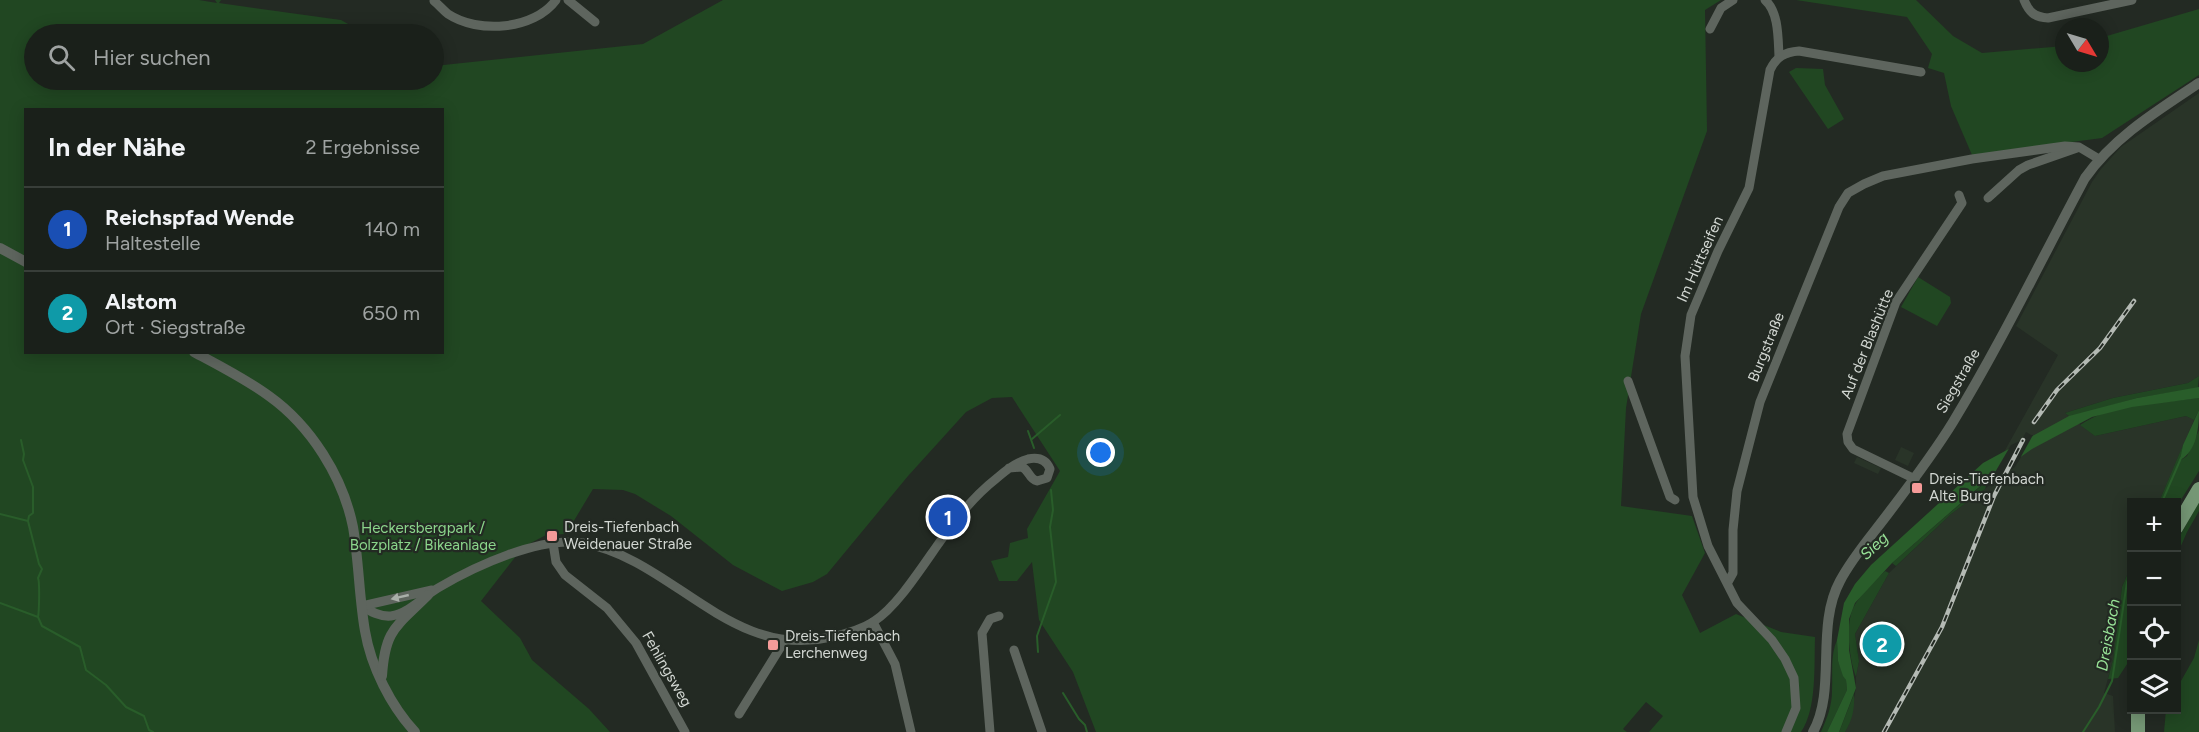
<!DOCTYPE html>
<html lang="de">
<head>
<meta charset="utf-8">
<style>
	body { margin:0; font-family:Figtree,sans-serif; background:#272d27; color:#f1f3f6 }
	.controls { position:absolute; right:18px; bottom:18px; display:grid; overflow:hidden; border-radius:0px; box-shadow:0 3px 15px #0003 }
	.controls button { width:54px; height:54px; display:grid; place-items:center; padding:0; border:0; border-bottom:2px solid #383e39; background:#1a201a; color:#f1f3f6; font:30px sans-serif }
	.compass { position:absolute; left:2055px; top:18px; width:54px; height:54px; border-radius:50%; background:#1a201a; box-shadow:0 3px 15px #0003; rotate:128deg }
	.you { position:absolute; left:1101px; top:453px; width:21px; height:21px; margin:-15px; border:4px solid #fff; border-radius:50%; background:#1a73e8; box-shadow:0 0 0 9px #1a73e833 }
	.badge { display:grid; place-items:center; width:39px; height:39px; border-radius:50%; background:#f59b99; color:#fff; font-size:20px; font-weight:700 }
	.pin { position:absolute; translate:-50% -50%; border:3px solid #fff; box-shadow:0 2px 6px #0006 }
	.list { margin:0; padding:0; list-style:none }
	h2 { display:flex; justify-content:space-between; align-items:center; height:78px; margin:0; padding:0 24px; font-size:26px }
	h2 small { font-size:20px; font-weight:400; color:#9fa3a2 }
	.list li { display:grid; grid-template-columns:39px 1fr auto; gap:18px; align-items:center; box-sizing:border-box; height:84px; padding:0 24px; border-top:2px solid #383e39 }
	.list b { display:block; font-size:22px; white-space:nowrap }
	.list p { margin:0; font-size:20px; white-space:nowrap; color:#9fa3a2 }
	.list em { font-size:20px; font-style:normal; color:#9fa3a2 }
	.icon { flex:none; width:33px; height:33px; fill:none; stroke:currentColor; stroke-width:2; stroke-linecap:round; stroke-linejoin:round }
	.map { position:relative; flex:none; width:2199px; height:732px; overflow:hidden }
	.search { position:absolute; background:#1a201a; box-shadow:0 3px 15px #0003; left:24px; top:24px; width:420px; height:66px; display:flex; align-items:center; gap:15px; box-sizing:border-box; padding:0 21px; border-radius:33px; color:#9fa3a2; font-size:22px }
	.panel { position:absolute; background:#1a201a; box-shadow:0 3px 15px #0003; left:24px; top:108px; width:420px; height:246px; border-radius:0px }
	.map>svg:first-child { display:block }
</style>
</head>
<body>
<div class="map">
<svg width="2199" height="732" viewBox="0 0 2199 732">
	<rect width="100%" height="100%" fill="#232a23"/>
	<g fill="#293428" fill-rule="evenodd">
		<path d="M2199,93V376L2188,383L2113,398L2065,413L2095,436L2186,416L2194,420L2159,502H2132L2131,566L2122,587L2113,660L2104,693L2113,696L2115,732H1845L1849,724L1856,688V677L1859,661L1855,634L1889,573L1951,514L1994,482L1989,479L2058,355L2016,326L2092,182L2101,169L2121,147ZM2026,432L2033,436L2015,467L2002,476Z"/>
		<path d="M1901,447L1914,453L1908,466L1895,460Z"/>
		<path d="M1857,457L1881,468L1878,474L1854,463Z"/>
	</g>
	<g fill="#214722" fill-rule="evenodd">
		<path d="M0,0H199L217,3L215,0H221L219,3L341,20L366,34H34V80H434V66L643,44L723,0H1721L1705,10L1707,131L1641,314L1626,408L1621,506L1692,516L1705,553L1682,595L1700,633L1736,614L1781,632L1815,637C1814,665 1817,709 1801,732H1649L1663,716L1646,702L1623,729L1627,732H1096L1073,672L1039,620L1032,562L1017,581H999L991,561L1008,557L1010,543L1028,538L1027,529L1060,471L1012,397L992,398L966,412L908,476L827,574L813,582L782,591L733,565L671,516L635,494L623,490L593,489L566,534L546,535L523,547L481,601L520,638L532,660L589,709L610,732H0ZM26,110H442V352H26Z"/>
		<path d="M1796,0H1916L1953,36L1982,53L2064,46V63H2100V38L2199,9V75L2102,138L1972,155L1951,106L1944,73L1928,68L1932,54L1907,17Z"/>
		<path d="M1796,68L1823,69L1825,85L1844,119L1828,129L1789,72Z"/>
		<path d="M1918,277L1950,297L1951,303L1937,326L1901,307Z"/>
		<path d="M2199,376L2198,388L2137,398L2074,416H2069L2065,413L2113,398L2188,383Z"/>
		<path d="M2197,398H2199V410L2194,420L2186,416L2095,436L2080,425C2112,403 2160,404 2197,398Z"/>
		<path d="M2199,430V471L2177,506L2176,502H2159L2183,445L2181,460L2187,456Z"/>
		<path d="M1989,479L1985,489L1951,514L1896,566L1892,563Z"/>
		<path d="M2199,502V511L2187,532L2177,555V541Z"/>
		<path d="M2131,566L2132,638L2129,661L2118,678L2108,679L2113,660L2122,587Z"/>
		<path d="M1885,571L1889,573L1855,634L1859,661L1856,677C1849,657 1844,620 1856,603C1864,591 1875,581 1885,571Z"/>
		<path d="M1837,640L1838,661L1846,680L1847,690L1827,732H1821C1827,718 1832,706 1832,691C1833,673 1830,656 1837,640Z"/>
		<path d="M2199,640V732H2164L2166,710H2176L2177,688L2194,658Z"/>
		<path d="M1854,694C1855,708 1852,721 1845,732H1839Z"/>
	</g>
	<g fill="#295d2a">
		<path d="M2199,387V398L2132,407L2092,417L2032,449L1985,482L1892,563L1855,603L1849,619V650L1856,688L1839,732H1827L1847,690L1846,680L1843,676L1838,661L1837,640L1844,603L1855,584L1871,565L1983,463L2069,416L2137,398Z"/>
		<path d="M2199,410C2199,427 2197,451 2180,460L2183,445Z"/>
	</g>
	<path fill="#232a23" d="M2033,435L2018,462L1998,476L1994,474L2011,445Z"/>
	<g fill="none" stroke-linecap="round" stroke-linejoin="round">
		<g stroke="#295d2a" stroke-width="2">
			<path d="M1028,431L1034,448"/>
			<path d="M1032,439L1060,415"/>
			<path d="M21,440L24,454L23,460L33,487V513L29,516L28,521L39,564L42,569L38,578C40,582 39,613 38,617"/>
			<path d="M2162,502L2181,458"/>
			<path d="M0,514L28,521"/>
			<path d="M0,603L38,617L42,626L80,647L86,670L106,685L126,707L144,716L149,730L153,732"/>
			<path d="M1038,652L1037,636L1056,582L1050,527L1053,510L1051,490"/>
			<path d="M1063,693L1079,719L1085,725L1087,732"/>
			<path d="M2083,732L2099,707L2112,681L2127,582L2132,572"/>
		</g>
		<g stroke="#5e655e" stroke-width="9">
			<path d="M568,0L595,22"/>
			<path d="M1765,0C1779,12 1778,39 1779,56"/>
			<path d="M2024,0C2029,12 2034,17 2048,18L2132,0"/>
			<path d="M434,1C439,5 443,10 448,14C478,34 534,30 556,0"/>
			<path d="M1710,29L1721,8L1733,0"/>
			<path d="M1988,198L2019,170L2028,165L2077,148"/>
			<path d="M1628,381L1670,497L1675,500"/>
			<path d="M1915,479L1853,449L1848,442L1847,434L1896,302L1962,203L1959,195"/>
			<path d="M553,543L556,562L565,575L607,608L636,643L685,732"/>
			<path d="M1728,582L1733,573V530L1737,491L1760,402L1839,207L1848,193L1864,184L1883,176L1972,159L2065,146L2079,147L2099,159"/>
			<path d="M362,606C371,612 380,617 391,616C409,613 423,597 438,588C475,566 540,536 583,543C673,559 731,661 831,637C845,634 862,629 873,622C884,615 895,603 903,593C934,554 956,510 997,478C1006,470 1016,462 1028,459C1038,457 1046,459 1050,469L1047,478L1037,481C1029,479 1029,470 1022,467L1009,468"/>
			<path d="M362,606L432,590"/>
			<path d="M873,622L895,664L911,732"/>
			<path d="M1014,650L1042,732"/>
			<path d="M739,714L785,640"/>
			<path d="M990,732L982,633L990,619L999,616"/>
			<path d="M1786,732L1796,708L1794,678L1785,659L1772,640L1737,603L1708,546L1693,497L1685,356L1691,315L1718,251L1749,188L1770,70C1776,57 1785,52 1799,51L1921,72"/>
		</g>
		<g stroke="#5e655e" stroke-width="10">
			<path d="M0,248L26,262"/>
			<path d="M194,352C220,366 246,379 269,396C311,426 343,477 353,527C359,562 359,597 365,631C371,667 391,706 415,732"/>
			<path d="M382,676C385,629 396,627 428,595"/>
			<path d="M1813,732C1837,689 1815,627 1840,581C1853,556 1873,534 1890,511C1912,482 1934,453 1953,422C2001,343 2041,260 2085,178C2114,137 2157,111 2199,83"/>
		</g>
		<g stroke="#759775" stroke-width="14">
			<path d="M2176,528L2199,489"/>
			<path d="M2138,710V732"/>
		</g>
		<defs>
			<g id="rail">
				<path d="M2034,422L2057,390L2100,348L2134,301"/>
				<path d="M1884,732L1942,627L1994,496L2023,440"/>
			</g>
		</defs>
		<use href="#rail" stroke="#b4bab4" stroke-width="4.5"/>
		<use href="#rail" stroke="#232a23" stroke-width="2" stroke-dasharray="7" stroke-linecap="butt"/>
	</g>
	<defs><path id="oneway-solid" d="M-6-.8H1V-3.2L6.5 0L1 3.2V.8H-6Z" transform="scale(1.5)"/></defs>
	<use fill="#a9afa9" href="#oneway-solid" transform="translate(400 597) rotate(167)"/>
	<g fill="#f59b99" stroke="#232a23" stroke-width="2">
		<rect x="1911" y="482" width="12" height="12" rx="3"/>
		<rect x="546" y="530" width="12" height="12" rx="3"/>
		<rect x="767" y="639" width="12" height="12" rx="3"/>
	</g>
	<g text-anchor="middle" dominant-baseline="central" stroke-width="4.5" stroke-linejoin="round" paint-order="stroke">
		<g font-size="15" fill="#d2d7d2" stroke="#232a23">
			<text transform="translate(1700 259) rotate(-66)">Im Hüttseifen</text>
			<text transform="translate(1867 344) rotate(-68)">Auf der Blashütte</text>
			<text transform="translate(1766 347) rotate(-68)">Burgstraße</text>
			<text transform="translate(1958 381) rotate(-60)">Siegstraße</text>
			<text transform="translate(667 669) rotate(60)">Fehlingsweg</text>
		</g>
		<g font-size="15" fill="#d2d7d2" stroke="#232a23" text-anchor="start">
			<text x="1929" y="479">Dreis-Tiefenbach<tspan x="1929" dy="17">Alte Burg</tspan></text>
			<text x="564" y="527">Dreis-Tiefenbach<tspan x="564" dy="17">Weidenauer Straße</tspan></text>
			<text x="785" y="636">Dreis-Tiefenbach<tspan x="785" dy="17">Lerchenweg</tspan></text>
		</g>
		<g font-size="15" fill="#8bd58b" stroke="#232a23">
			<text x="423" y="528">Heckersbergpark /<tspan x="423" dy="17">Bolzplatz / Bikeanlage</tspan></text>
		</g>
		<g font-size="16" font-style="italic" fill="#98e297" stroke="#232a23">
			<text transform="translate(1874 546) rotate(-43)">Sieg</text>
			<text transform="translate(2108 635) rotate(-80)">Dreisbach</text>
		</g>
	</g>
</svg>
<div class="controls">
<button>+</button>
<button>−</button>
<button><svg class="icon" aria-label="locate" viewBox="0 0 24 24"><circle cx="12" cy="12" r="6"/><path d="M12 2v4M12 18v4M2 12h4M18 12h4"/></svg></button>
<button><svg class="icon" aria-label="layers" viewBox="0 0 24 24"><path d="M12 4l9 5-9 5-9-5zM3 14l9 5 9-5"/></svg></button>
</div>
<svg class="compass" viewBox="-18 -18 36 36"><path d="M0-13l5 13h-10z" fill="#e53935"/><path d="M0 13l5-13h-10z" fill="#9fa3a2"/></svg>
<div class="you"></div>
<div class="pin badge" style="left:948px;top:517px;background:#1a4fb4">1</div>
<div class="pin badge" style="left:1882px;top:644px;background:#0f9aa8">2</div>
<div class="search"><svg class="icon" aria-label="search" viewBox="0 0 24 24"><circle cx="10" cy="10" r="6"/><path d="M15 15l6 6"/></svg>Hier suchen</div>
<section class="panel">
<h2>In der Nähe<small>2 Ergebnisse</small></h2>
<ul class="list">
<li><span class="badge" style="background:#1a4fb4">1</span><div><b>Reichspfad Wende</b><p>Haltestelle</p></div><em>140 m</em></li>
<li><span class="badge" style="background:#0f9aa8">2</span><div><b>Alstom</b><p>Ort · Siegstraße</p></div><em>650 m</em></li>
</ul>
</section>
</div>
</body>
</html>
